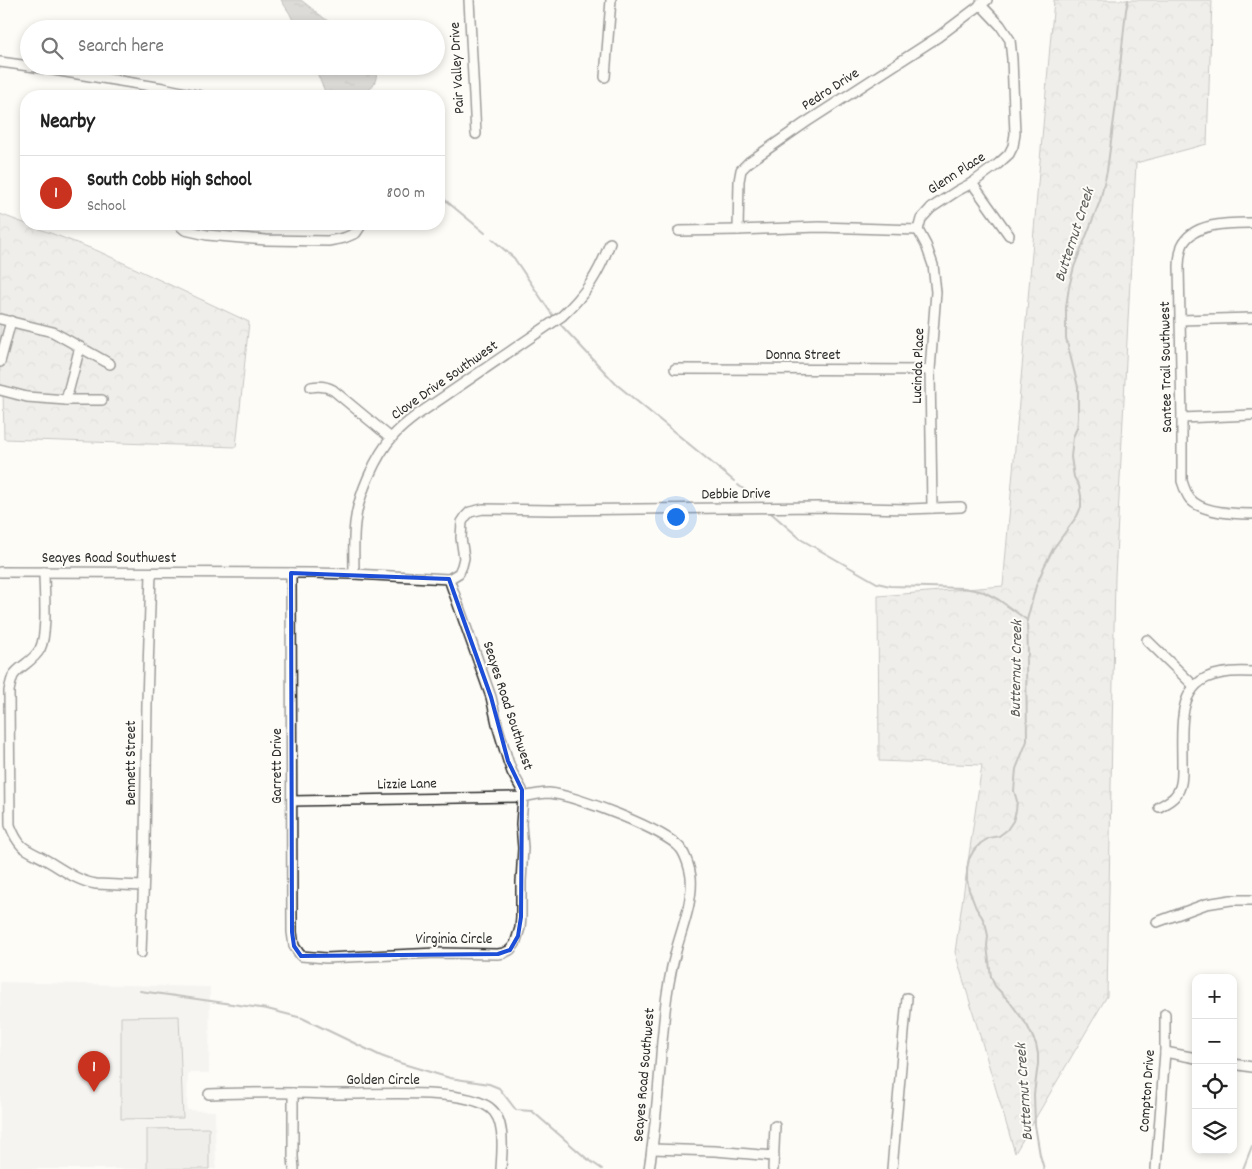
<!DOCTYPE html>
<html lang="en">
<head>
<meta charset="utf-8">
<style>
	body { margin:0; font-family:Dekko,sans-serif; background:#f6f6f6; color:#222 }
	.controls { position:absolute; right:15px; bottom:15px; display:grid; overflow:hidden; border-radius:10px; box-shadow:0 2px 8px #0003 }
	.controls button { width:45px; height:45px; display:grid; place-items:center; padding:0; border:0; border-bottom:1px solid #e0e0e0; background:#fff; color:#222; font:25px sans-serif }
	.you { position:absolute; left:675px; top:516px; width:18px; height:18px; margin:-12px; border:4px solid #fff; border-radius:50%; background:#1a73e8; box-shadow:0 0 0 8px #1a73e833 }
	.badge { display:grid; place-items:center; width:32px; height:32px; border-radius:50%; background:#c8321e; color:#fff; font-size:16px; font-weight:700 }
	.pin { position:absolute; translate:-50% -41px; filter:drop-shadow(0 1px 2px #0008) }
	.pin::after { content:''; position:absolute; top:26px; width:18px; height:15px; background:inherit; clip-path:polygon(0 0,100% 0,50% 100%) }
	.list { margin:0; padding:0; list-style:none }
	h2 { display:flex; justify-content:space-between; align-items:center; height:65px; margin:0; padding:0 20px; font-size:21px }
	h2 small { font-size:16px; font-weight:400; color:#767676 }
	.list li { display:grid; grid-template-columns:32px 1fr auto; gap:15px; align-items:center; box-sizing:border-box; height:75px; padding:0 20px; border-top:1px solid #e0e0e0 }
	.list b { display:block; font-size:19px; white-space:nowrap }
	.list p { margin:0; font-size:16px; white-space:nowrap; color:#767676 }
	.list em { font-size:16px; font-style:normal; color:#767676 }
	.icon { flex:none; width:28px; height:28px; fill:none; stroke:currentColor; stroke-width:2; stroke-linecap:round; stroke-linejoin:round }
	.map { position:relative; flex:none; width:1252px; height:1169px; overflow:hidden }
	.search { position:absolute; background:#fff; box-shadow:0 2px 8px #0003; left:20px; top:20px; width:425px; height:55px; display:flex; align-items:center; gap:12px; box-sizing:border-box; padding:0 18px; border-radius:28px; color:#767676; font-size:19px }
	.panel { position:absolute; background:#fff; box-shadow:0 2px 8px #0003; left:20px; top:90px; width:425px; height:140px; border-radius:20px }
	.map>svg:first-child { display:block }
</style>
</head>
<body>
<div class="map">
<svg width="1252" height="1169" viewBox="0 0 1252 1169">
	<defs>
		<pattern id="forest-crowns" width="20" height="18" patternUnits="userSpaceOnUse" patternTransform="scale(1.25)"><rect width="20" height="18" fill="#dfdeda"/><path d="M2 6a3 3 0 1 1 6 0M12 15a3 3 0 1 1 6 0" fill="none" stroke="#c0bfbb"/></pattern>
		<pattern id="water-ripples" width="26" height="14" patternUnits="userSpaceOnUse" patternTransform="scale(1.25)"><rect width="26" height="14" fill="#b5b4b1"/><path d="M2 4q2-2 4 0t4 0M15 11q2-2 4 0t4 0" fill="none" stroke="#939390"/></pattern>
	</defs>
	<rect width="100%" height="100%" fill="#fdfcf7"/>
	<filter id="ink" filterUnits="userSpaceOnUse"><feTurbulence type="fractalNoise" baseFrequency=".02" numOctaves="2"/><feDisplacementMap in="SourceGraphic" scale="10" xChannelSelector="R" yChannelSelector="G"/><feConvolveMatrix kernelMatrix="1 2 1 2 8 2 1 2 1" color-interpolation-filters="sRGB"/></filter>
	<g filter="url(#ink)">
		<path fill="#edece8" d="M0,982L210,987L209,1073H188L187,1110L215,1111L216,1169H0Z"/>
		<g fill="#dfdeda" stroke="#858482">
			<path d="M179,1016L183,1118L121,1119V1017Z"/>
			<path d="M209,1128V1169H147V1129Z"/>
		</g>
		<g fill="url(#forest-crowns)" stroke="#858482">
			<path d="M1054,0H1212L1207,144L1136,163L1115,577L1107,996L1015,1153L955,952L982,765L879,761L878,596L1003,586Z"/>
			<path d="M0,214L98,251L249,322L236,447L4,439L3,390L0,389Z"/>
		</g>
		<g fill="url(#water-ripples)" stroke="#7e7d7b">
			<path d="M281,0H301L338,29H297L290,14Z"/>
			<path d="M314,66H374C381,77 372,91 360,96C354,98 334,96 327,96Z"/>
		</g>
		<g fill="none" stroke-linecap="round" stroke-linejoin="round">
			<g stroke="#7e7d7b" stroke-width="2">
				<path d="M439,195L485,233"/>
				<path d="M492,239L514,258L553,316"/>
				<path d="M560,324L616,384L734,481"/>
				<path d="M738,485L756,499"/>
				<path d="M771,513L802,540L877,583L890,586L964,588L984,592L999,600L1027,620"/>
				<path d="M140,991L267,1009L302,1018L381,1056L400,1063L450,1078L489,1084L499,1088L516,1110L532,1111L586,1158L602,1169"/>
				<path d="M1044,1169L1040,1155L1035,1125L1034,1094L1038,1064V1054L1036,1044L1027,1025L1009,1001L995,986L991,977L987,946L988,936L986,926L982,917L976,908L969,890L967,880V869L969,859L974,850L981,843L989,838L999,836L1007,830L1013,821L1016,811L1017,801L1014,791L1016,769L1027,741L1026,659L1028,655L1027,620L1036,586L1044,567L1053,549L1077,516L1081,507V496L1079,486L1074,477L1071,457L1073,437L1077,428L1078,418V387L1066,338V307L1069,287L1074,267L1100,201L1107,171L1116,104L1126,10L1128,0"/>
				<path d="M1243,1169L1252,1146"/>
			</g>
			<defs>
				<g id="minor">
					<path d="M469,0L476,134"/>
					<path d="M0,62L29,66"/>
					<path d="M29,66L163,88L201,96"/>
					<path d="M605,77L611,0"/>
					<path d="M972,183L1009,235"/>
					<path d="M1252,223C1231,223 1192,222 1182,246C1180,253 1179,259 1179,266L1182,421V481C1184,487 1186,494 1190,499C1202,513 1235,514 1252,514"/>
					<path d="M178,224L185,230L207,235L266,240L328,241L344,238L356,233L362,224"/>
					<path d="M738,230L739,181L741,170L749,162L805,123L938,37L987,0"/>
					<path d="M918,230L921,219L931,208L957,191L972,183L998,164L1009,154L1013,146L1015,134L1012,59L1010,40L1000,25L980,4"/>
					<path d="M918,230L926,245L933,265L936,292L930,370L932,508"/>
					<path d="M679,231L738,230L819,227L918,230"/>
					<path d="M0,319L53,332L110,364"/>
					<path d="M1180,320L1252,318"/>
					<path d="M0,362L11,321"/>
					<path d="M675,369L930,370"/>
					<path d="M311,387C320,385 326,386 333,390L391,438"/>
					<path d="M0,390L27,397L66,400H102"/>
					<path d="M66,400L80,347"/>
					<path d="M1182,418L1252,415"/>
					<path d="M0,572L313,573L354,574L449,579"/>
					<path d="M44,572C44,591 48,633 40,649C33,662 19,666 13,676C11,681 10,686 9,691L10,825C13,833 16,840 22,846C29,852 38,855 46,860C62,869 77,881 96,884L143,886"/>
					<path d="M291,573L292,932L294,946L301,956L326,958L437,953L498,954L504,953L510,950L515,944L520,928L521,917V882L523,848L521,824L523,797L522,790L512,772L508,761L498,728L491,697L449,579"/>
					<path d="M354,574C354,557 353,540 355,523C358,496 375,456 394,435C400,428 409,421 417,415L562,316C586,294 599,273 610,243"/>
					<path d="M449,579L459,573L462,566L464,558L461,538L462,522L466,516L470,512L483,509L552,510L819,507L908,509L961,507"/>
					<path d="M1147,640L1194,686"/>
					<path d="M292,801L523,797C532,795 541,793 549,793C575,795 666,830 681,849C686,856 690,869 691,877C693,900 683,926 677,947C673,961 670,975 668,988C665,1005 664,1023 662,1041C659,1084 656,1127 649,1169"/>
					<path d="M1159,807C1164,804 1171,801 1175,796C1183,787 1182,774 1182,763C1182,747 1181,731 1183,716C1187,675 1218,670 1252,672"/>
					<path d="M1157,922L1206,904L1231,900H1252"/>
					<path d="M141,953L145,844L147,703L151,573"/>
					<path d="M1165,1052L1196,1058"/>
					<path d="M1233,1064L1252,1067"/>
					<path d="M293,1093V1157L294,1169"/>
					<path d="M209,1094C237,1093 265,1092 293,1093C307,1093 321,1094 335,1094C370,1095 464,1087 490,1108C506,1120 502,1151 501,1169"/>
					<path d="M652,1149L715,1151L774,1156"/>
					<path d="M773,1169L775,1126"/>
					<path d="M892,1169L907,998"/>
					<path d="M1156,1169L1165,1052V1014"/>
				</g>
			</defs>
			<use href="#minor" stroke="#2b2b2b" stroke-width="12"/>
			<use href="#minor" stroke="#fdfcf7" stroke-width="9"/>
		</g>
	</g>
	<path d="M0 0H1252V1169H0ZM291,573L449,579L491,697L508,761L522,790L521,917L518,936L510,950L498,954L301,956L294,946L292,932Z" fill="#fdfcf7" fill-opacity=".55" fill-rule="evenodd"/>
	<path fill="none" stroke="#1d4ed8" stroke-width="4" stroke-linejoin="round" d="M291,573L449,579L491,697L508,761L522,790L521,917L518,936L510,950L498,954L301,956L294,946L292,932Z"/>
	<g text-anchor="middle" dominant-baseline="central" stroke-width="4" stroke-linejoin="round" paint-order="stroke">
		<g font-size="15" fill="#2b2b2b" stroke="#fdfcf7">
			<text transform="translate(458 68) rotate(-93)">Pair Valley Drive</text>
			<text transform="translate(831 90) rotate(-33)">Pedro Drive</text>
			<text transform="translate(957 174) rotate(-33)">Glenn Place</text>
			<text x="803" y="356">Donna Street</text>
			<text transform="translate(919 366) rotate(-88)">Lucinda Place</text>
			<text transform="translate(1167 367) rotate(-91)">Santee Trail Southwest</text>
			<text transform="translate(445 381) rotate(-35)">Clove Drive Southwest</text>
			<text transform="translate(736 495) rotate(-1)">Debbie Drive</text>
			<text x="109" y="559">Seayes Road Southwest</text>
			<text transform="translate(507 706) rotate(72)">Seayes Road Southwest</text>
			<text transform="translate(132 763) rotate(-90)">Bennett Street</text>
			<text transform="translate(278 766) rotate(-90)">Garrett Drive</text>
			<text transform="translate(407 785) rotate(-1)">Lizzie Lane</text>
			<text x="454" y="940">Virginia Circle</text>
			<text transform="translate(645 1075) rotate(-85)">Seayes Road Southwest</text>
			<text x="383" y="1081">Golden Circle</text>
			<text transform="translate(1148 1091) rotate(-86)">Compton Drive</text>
		</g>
		<g font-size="16" font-style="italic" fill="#5b5b5a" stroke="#fdfcf7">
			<text transform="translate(1075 235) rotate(-72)">Butternut Creek</text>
			<text transform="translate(1017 669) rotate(-89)">Butternut Creek</text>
			<text transform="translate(1025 1092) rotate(-94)">Butternut Creek</text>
		</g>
	</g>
</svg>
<div class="controls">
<button>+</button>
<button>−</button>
<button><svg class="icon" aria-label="locate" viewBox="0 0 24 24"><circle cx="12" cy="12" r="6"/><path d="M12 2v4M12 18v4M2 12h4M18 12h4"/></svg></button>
<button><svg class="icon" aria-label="layers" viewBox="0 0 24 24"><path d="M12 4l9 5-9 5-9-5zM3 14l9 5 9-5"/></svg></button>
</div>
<div class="you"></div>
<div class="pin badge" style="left:94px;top:1092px">1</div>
<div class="search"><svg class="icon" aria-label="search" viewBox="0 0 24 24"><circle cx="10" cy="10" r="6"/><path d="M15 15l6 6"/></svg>Search here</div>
<section class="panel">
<h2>Nearby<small></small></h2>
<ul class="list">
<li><span class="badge">1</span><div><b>South Cobb High School</b><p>School</p></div><em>800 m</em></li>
</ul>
</section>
</div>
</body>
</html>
